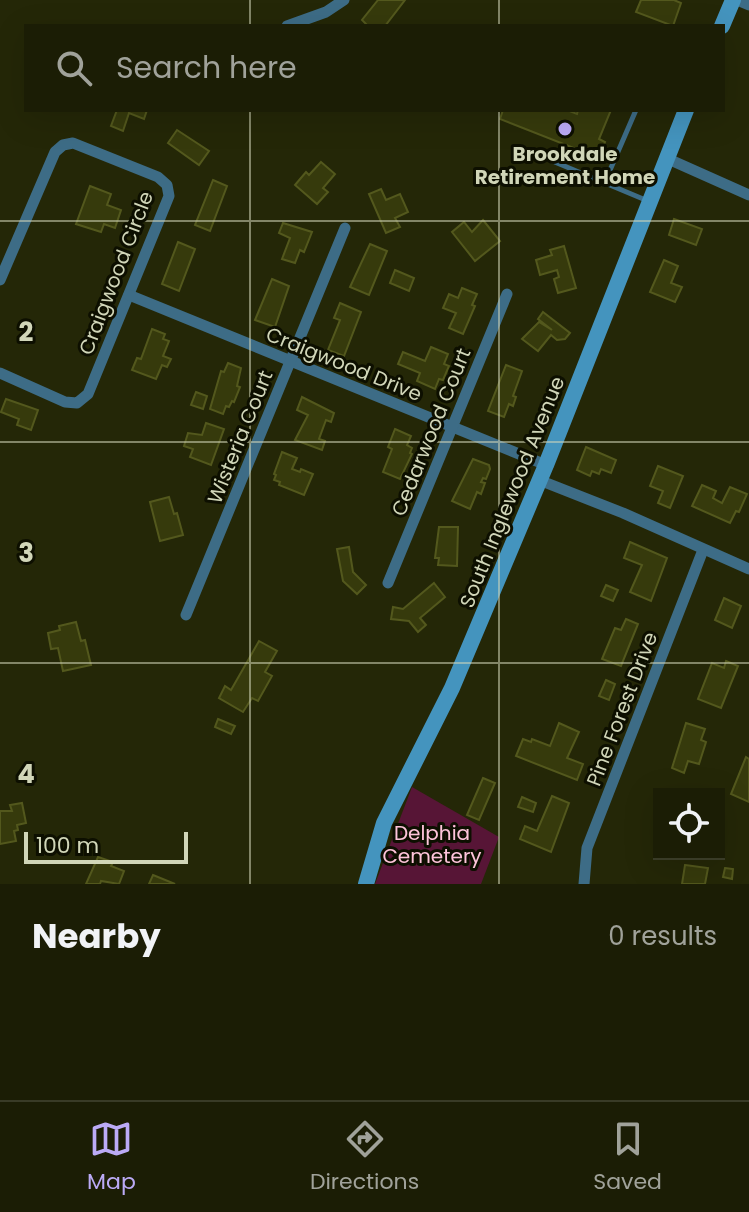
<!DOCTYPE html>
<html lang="en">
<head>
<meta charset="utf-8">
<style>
	body { margin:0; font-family:Poppins,sans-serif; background:#24260f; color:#f1f3f6 }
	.controls { position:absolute; right:24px; bottom:24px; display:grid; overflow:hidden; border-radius:0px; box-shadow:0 8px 32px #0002 }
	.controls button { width:72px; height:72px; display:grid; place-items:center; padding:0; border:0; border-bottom:2px solid #393b27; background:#1b1d05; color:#f1f3f6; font:40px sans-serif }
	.scale { position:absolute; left:24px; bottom:20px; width:164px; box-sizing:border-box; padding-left:8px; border:4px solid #d1d6b8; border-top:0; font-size:22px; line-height:28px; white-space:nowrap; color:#d1d6b8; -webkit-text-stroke:6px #0d0f00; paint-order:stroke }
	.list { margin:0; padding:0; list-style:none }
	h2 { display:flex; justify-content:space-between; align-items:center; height:104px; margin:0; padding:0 32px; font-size:34px }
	h2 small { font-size:26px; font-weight:400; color:#a0a29a }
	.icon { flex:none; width:44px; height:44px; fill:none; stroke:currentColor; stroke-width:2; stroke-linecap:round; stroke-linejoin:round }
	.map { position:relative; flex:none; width:749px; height:884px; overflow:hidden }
	.search { position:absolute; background:#1b1d05; box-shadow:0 8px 32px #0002; left:24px; right:24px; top:24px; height:88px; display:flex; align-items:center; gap:20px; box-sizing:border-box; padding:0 28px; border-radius:0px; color:#a0a29a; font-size:30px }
	.sheet { height:216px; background:#1b1d05 }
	nav { display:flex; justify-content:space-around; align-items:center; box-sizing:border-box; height:112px; border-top:2px solid #393b27; background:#1b1d05; font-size:22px; color:#a0a29a }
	nav a { display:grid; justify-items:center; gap:4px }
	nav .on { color:#bbaaf6 }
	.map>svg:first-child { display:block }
</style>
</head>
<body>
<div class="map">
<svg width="749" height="884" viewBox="0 0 749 884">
	<rect width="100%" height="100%" fill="#242707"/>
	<path fill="#571536" d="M412,787L499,837L481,884H375Z"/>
	<g fill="#363a0c" stroke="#53581d" stroke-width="2">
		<path d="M378,0H405L385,26H368L362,20Z"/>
		<path d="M641,0H674L681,3L673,26L636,12Z"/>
		<path d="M117,110H147L144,119L129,113L123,131L111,126Z"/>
		<path d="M503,110H567L577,114L578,110H611L599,139L605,142L599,158L500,119Z"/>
		<path d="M177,130L209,151L199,165L168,143Z"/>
		<path d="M321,162L335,174L323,188L328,192L317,204L295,185L306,172L309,175Z"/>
		<path d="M213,180L227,186L210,231L195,225Z"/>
		<path d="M90,186L111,194L107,205L121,210L115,228L104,224L101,232L76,224Z"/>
		<path d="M381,189L386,200L400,194L408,212L395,218L400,227L386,233L369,194Z"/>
		<path d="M674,219L702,229L696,245L669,235Z"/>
		<path d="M483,220L500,241L475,261L452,232L464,222L472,232Z"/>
		<path d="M283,223L312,232L304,252L300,250L295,263L282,259L290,238L279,233Z"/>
		<path d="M178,242L195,249L179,291L162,284Z"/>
		<path d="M370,244L387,251L369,295L350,287Z"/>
		<path d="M564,246L576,288L558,293L554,279L559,277L557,270L540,275L536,260L552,255L550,250Z"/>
		<path d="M664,260L678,266L671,283L682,287L675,302L650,292Z"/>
		<path d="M395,270L414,278L409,291L390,283Z"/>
		<path d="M272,279L289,286L275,327L255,320Z"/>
		<path d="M462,288L477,294L472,305L475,306L463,334L449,328L456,313L443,308L449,294L458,298Z"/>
		<path d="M340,303L361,312L344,356L328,350L340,320L334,318Z"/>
		<path d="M543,312L570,333L565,339L557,340L551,335L538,351L522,339L539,322L552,330L538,319Z"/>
		<path d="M152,329L165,334L163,339L169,341L163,356L171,359L167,367L162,365L156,379L132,370L137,358L141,359Z"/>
		<path d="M431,347L448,354L444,364L449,366L443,380L439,379L435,389L417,381L420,373L398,364L403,352L425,361Z"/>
		<path d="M228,363L241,368L237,386L240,387L234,402L232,401L229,407L226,406L223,414L210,409L221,371L224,372Z"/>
		<path d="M506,365L522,371L513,396L516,397L513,406L509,404L504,417L488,411Z"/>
		<path d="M196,392L207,396L203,409L191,405Z"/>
		<path d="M302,397L334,413L331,422L326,420L319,439L325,441L322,450L295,440L308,415L297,410Z"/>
		<path d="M6,399L38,410L31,430L17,425L19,419L1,412Z"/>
		<path d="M206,423L224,429L211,465L190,457L193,449L184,446L188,433L202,435Z"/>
		<path d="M395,429L411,436L407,445L412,448L410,453L412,454L400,479L383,472L392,449L388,447Z"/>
		<path d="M586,447L616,460L611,473L601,469L599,474L592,471L590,476L577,470Z"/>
		<path d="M282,452L297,458L292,469L300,472L301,469L313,474L304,495L279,485L280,482L274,480L276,475L274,474Z"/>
		<path d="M473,459L489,465L490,469L486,479L483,478L481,482L485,483L481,494L477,492L470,509L452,501Z"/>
		<path d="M658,466L683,476L670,508L658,503L663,491L650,486Z"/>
		<path d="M702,485L716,491L713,498L722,503L730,487L747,494L739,512L736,511L730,523L692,506Z"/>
		<path d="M169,497L174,514L177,513L183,535L160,541L150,502Z"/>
		<path d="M439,527H458L457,566L438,565L439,558H435Z"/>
		<path d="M630,542L667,558L651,601L630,592L642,565L624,558Z"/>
		<path d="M349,547L353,572L366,585L357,594L343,581L337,549Z"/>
		<path d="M434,583L445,597L420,618L426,625L418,632L409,621L391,619L393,607L403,609Z"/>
		<path d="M606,585L618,590L613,601L601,596Z"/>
		<path d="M724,598L741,606L732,628L715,620Z"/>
		<path d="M626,619L638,624L621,666L602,659L615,628L621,630Z"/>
		<path d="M76,622L81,641L85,640L91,665L63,671L58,648L51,649L48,633L60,630L59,626Z"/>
		<path d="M259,641L277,651L265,672L272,676L258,701L252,698L243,712L219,698L225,686L231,690Z"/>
		<path d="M726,661L738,666L721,708L698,699L712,663L724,668Z"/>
		<path d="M606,680L615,684L609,700L599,696Z"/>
		<path d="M218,719L235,726L231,734L215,727Z"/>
		<path d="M559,723L579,732L567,758L583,764L577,780L516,756L523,739L531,742L532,739L550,746Z"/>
		<path d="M686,723L705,729L701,740L706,742L699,764L688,761L684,773L672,768Z"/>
		<path d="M746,757L749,759V802L731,794Z"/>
		<path d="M483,778L495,783L479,820L467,815Z"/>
		<path d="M552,796L569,803L551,852L520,839L525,826L537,831Z"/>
		<path d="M522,797L536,803L533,812L518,807Z"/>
		<path d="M22,803L26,823L17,825L18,830L14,831L16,841L0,844V811H12L10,805Z"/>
		<path d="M98,857L113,862L111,866L124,871L119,884L101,881L100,884H86Z"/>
		<path d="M685,865L708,868L705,884H682Z"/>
		<path d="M725,868L733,869L732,879L723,877Z"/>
		<path d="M153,875L175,884H149Z"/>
	</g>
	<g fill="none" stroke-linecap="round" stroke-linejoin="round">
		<g stroke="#3d6c86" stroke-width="5">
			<path d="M550,160L648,201"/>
			<path d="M604,184L636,110"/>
		</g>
		<g stroke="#3d6c86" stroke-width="11">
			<path d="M737,0L749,5"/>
			<path d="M287,26L326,12L344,0"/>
			<path d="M666,158L749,195"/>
			<path d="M0,280L55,152L63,145L73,143L158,177L167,185L169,196L88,394L77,403L65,402L0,373"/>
			<path d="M129,295L546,465"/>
			<path d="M539,480L623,513L749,569"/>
			<path d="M388,583L507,294"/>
			<path d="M186,615L345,228"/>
			<path d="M584,884L587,848L703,550"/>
		</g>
		<g stroke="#4494be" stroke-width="16">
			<path d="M722,26L733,0"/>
			<path d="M366,884L384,823L452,688L546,465L686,110"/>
		</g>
	</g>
	<path fill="none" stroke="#d1d6b8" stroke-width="2" stroke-opacity="0.55" d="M250,0V26M499,0V26M250,110V884M499,110V884M0,221H749M0,442H749M0,663H749"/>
	<circle fill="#bbaaf6" stroke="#0d0f00" stroke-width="3" cx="565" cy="129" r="8"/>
	<g text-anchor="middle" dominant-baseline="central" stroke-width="6" stroke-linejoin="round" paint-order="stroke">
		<g font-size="20" font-weight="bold" fill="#d1d6b8" stroke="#0d0f00">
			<text x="565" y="154">Brookdale<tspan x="565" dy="23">Retirement Home</tspan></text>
		</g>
		<g font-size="20" fill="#d1d6b8" stroke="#0d0f00">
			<text transform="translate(116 273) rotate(-69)">Craigwood Circle</text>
			<text transform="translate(344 364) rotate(22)">Craigwood Drive</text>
			<text transform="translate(431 432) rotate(-68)">Cedarwood Court</text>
			<text transform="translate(240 437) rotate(-68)">Wisteria Court</text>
			<text transform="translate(512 492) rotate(-68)">South Inglewood Avenue</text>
			<text transform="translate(622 709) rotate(-69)">Pine Forest Drive</text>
		</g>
		<g font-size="20" fill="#fec4da" stroke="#0d0f00">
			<text x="432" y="833">Delphia<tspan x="432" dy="23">Cemetery</tspan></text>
		</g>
	</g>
	<g font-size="26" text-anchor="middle" font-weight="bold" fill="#d1d6b8" stroke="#0d0f00" stroke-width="6" stroke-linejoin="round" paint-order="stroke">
		<text x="26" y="341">2</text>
		<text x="26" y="562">3</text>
		<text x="26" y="783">4</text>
	</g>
</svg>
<div class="controls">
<button><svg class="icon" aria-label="locate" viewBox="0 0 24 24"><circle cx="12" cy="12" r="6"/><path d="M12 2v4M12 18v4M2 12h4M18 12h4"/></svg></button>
</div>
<div class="scale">100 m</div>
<div class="search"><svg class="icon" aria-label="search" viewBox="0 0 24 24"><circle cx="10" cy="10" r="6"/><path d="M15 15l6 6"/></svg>Search here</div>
</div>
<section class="sheet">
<h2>Nearby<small>0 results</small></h2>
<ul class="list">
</ul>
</section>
<nav>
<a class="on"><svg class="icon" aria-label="map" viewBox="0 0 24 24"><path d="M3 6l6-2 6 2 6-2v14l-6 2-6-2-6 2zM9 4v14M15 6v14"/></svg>Map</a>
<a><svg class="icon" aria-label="directions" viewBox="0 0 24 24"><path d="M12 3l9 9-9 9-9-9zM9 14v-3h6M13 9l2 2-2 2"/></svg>Directions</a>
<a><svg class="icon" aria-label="saved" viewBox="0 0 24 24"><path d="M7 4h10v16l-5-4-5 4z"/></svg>Saved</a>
</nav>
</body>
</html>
